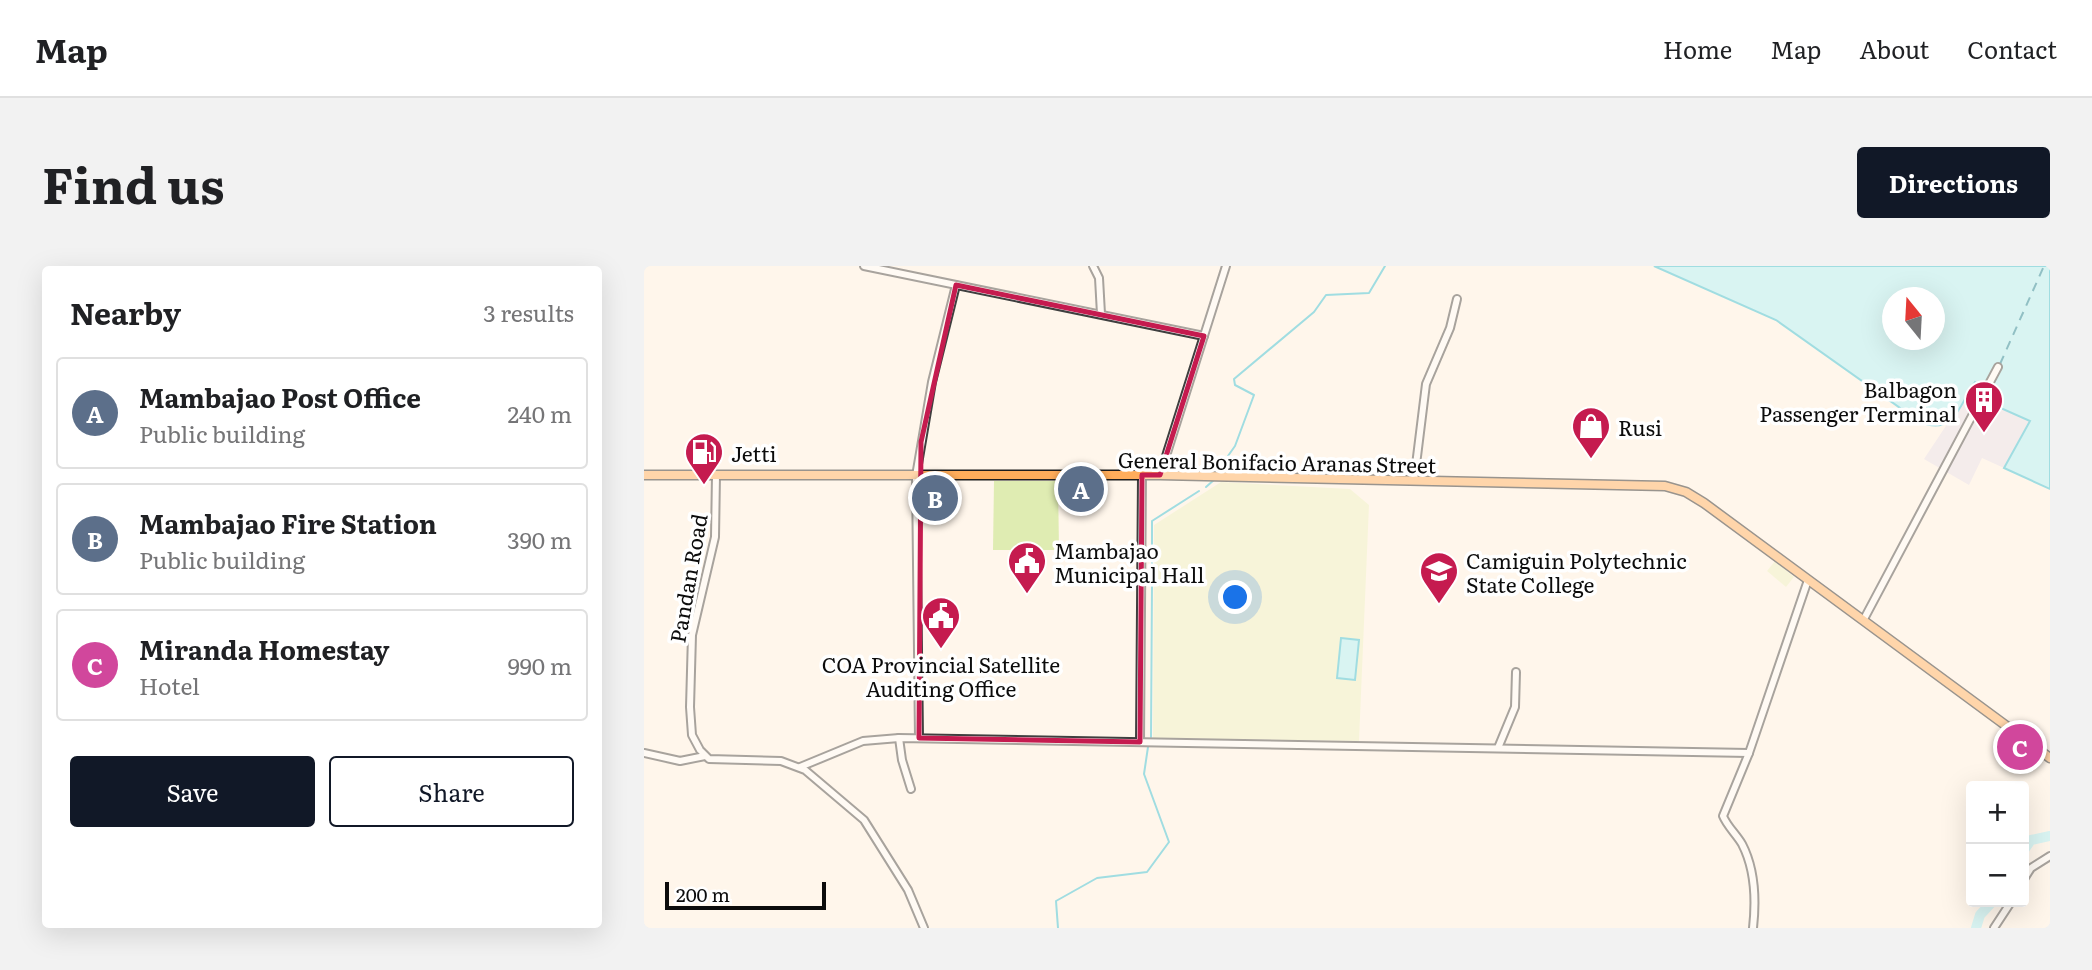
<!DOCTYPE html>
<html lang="en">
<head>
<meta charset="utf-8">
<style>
	body { margin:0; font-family:Literata,serif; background:#f2f2f2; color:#202124 }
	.controls { position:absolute; right:21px; bottom:21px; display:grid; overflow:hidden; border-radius:7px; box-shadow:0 7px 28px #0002 }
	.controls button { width:63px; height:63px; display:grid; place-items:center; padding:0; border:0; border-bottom:2px solid #e0e0e0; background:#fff; color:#202124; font:35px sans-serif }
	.compass { position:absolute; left:1238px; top:21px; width:63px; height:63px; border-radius:50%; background:#fff; box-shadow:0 7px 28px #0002; rotate:342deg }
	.scale { position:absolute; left:21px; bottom:18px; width:161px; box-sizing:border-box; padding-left:7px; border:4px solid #0c0c0c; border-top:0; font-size:19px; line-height:24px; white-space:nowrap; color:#0c0c0c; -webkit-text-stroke:5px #fff; paint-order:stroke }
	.you { position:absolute; left:592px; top:332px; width:24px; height:24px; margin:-18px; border:5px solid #fff; border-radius:50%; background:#1a73e8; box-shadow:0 0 0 10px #1a73e833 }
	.badge { display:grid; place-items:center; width:46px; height:46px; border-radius:50%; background:#111827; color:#fff; font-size:23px; font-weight:700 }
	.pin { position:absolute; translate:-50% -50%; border:4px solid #fff; box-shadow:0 2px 7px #0006 }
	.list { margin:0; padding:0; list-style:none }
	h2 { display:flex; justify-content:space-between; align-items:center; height:91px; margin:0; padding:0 28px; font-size:30px }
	h2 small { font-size:23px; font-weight:400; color:#757577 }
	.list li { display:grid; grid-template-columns:46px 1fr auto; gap:21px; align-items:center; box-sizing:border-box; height:112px; margin:0 14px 14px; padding:0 14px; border:2px solid #e0e0e0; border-radius:7px }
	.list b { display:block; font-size:26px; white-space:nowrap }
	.list p { margin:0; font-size:23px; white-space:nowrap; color:#757577 }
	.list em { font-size:23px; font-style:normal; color:#757577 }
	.actions { display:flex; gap:14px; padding:21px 28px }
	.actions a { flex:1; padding:16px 0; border:2px solid #111827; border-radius:7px; text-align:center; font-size:24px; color:#111827 }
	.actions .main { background:#111827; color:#fff }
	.map { position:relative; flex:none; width:1406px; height:662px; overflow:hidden; border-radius:7px }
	header { display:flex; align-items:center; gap:42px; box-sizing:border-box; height:98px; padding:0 35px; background:#fff; border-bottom:2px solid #e0e0e0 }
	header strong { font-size:33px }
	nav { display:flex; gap:38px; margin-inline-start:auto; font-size:24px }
	.intro { display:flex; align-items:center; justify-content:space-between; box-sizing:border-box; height:168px; padding:0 42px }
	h1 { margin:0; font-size:49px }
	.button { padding:18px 32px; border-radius:7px; background:#111827; color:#fff; font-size:24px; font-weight:700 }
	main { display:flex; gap:42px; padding:0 42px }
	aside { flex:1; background:#fff; border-radius:7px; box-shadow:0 7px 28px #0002 }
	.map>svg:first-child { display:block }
</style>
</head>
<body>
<header>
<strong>Map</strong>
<nav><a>Home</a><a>Map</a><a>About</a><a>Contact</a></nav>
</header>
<div class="intro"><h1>Find us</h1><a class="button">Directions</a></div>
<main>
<aside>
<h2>Nearby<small>3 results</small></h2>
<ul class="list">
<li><span class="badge" style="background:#5c6f8a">A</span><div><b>Mambajao Post Office</b><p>Public building</p></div><em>240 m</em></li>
<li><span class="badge" style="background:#5c6f8a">B</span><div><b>Mambajao Fire Station</b><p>Public building</p></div><em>390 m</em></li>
<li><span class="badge" style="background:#d1479c">C</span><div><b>Miranda Homestay</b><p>Hotel</p></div><em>990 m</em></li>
</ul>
<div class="actions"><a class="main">Save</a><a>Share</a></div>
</aside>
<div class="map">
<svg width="1406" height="662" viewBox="0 0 1406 662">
	<rect width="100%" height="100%" fill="#fff6eb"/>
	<path fill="#e7dfec" d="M1331,116L1340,120L1334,131L1346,129L1354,133L1352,140L1386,155L1360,202L1338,192L1325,219L1280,193Z"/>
	<path fill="#dfecb2" d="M350,215H414L415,284H349Z"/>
	<g fill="#eef2c4">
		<path d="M577,216L706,223L725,239L715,475L509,472L510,259Z"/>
		<path d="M1131,295L1150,311L1142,321L1123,305Z"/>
	</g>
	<g fill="#abf1fa" stroke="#2ebed6" stroke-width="2" fill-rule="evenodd">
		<path d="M1010,0H1406V223L1360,202L1386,155L1352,140L1354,133L1347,130L1343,136L1334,131L1339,121L1331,116C1315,139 1311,170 1276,156L1132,54ZM1248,32H1290V74H1248Z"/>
		<path d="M697,372L715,374L711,414L693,412Z"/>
	</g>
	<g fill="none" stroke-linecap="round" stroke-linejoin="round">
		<g stroke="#2ebed6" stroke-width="2">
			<path d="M572,207L591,180L610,129L591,119L590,113L670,46L682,29L725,27L741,0"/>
			<path d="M562,221L571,213"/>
			<path d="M508,309V255L555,225"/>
			<path d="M507,471L508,317"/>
			<path d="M414,662L412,635L453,612L503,606L525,576L500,508L504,481"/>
		</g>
		<g stroke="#abf1fa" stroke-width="10">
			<path d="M1380,584L1387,574L1406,570"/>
			<path d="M1332,662L1336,649L1348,636"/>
		</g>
		<path stroke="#0d7e96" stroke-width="2" stroke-dasharray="9 7" stroke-linecap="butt" d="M1356,98L1400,0"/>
		<defs>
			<g id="minor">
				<path d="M220,0L560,70"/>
				<path d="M449,0L455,12L457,48"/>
				<path d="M72,209L71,271L48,369L46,441L48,469L56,484L65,493L137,495L161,504L220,554L264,624L280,662"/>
				<path d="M516,209L582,0"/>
				<path d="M770,215L782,118L806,62L813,33"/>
				<path d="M1220,353L1354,101"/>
				<path d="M255,472L258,494L267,523"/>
				<path d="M275,472L272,210L288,116L312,19"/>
				<path d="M496,476L498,209"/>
				<path d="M854,482L871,441L872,406"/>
				<path d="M0,487L36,495L61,490"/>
				<path d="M156,501L219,475L255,472L1105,487"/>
				<path d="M1380,613L1387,602L1406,590"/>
				<path d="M1109,662C1112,635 1111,603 1098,578C1092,568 1083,560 1079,550L1105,487L1164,314"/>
				<path d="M1350,662L1367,636"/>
			</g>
			<path id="major" d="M0,209H516L1021,220L1042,226L1060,237L1406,492"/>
		</defs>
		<use href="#minor" stroke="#3f3f3f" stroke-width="10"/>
		<use href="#major" stroke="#1d1d1d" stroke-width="11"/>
		<use href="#minor" stroke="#fff" stroke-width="6"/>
		<use href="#major" stroke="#ffad5b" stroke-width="8"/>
	</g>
	<path d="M0 0H1406V662H0ZM312,19L560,70L516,209H498L496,476L275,472L277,176Z" fill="#fff6eb" fill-opacity=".55" fill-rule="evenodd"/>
	<path fill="none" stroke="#c51b4f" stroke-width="5" stroke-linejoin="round" d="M312,19L560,70L516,209H498L496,476L275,472L277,176Z"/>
	<defs>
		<symbol id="building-pin" viewBox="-11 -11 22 30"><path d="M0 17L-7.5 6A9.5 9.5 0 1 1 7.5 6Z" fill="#c51b4f" stroke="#fff"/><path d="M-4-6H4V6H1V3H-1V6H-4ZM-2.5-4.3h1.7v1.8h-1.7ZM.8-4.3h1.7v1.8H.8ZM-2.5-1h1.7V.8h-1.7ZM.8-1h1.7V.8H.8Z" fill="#fff"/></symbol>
		<symbol id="shop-pin" viewBox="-11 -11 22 30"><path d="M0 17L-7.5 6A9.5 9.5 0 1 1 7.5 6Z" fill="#c51b4f" stroke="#fff"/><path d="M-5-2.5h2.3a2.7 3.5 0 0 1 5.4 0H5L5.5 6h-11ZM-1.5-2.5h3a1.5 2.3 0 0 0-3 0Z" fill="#fff"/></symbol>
		<symbol id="fuel-pin" viewBox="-11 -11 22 30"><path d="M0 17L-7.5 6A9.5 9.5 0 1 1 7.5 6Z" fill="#c51b4f" stroke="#fff"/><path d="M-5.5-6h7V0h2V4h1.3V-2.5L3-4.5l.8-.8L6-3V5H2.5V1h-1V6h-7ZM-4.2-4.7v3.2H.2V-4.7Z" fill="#fff"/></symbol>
		<symbol id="civic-pin" viewBox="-11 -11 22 30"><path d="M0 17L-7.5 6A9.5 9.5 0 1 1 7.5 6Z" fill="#c51b4f" stroke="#fff"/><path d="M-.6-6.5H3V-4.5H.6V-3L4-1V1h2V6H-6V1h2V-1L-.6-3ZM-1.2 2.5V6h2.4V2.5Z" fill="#fff"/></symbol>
		<symbol id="university-pin" viewBox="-11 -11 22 30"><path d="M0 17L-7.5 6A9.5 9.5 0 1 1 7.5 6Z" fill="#c51b4f" stroke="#fff"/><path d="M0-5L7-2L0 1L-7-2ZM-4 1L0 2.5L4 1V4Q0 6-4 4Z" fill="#fff"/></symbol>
	</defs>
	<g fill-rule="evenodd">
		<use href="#building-pin" x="1318" y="112" width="44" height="60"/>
		<use href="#shop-pin" x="925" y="138" width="44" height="60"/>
		<use href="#fuel-pin" x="38" y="164" width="44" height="60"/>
		<use href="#civic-pin" x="361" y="273" width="44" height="60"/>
		<use href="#university-pin" x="773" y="283" width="44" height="60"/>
		<use href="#civic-pin" x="275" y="328" width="44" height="60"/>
	</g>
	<g text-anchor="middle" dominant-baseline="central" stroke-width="7" stroke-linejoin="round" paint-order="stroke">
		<g font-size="21" fill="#0c0c0c" stroke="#fff" text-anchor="start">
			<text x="1313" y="122" text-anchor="end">Balbagon<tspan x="1313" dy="24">Passenger Terminal</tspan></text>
			<text x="974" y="160">Rusi</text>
			<text x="87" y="186">Jetti</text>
			<text x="410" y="283">Mambajao<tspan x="410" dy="24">Municipal Hall</tspan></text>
			<text x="822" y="293">Camiguin Polytechnic<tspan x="822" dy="24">State College</tspan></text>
			<text x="297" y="397" text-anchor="middle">COA Provincial Satellite<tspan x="297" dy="24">Auditing Office</tspan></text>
		</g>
		<g font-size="21" fill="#0c0c0c" stroke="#fff">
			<text transform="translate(633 195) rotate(1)">General Bonifacio Aranas Street</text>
			<text transform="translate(43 312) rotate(-80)">Pandan Road</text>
		</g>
	</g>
</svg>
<div class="controls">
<button>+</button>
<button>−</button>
</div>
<svg class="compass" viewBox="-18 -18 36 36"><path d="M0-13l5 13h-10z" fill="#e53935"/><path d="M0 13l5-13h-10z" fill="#757577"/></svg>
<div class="scale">200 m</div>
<div class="you"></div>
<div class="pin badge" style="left:437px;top:223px;background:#5c6f8a">A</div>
<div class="pin badge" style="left:291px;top:232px;background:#5c6f8a">B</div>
<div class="pin badge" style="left:1376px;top:481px;background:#d1479c">C</div>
</div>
</main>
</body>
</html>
